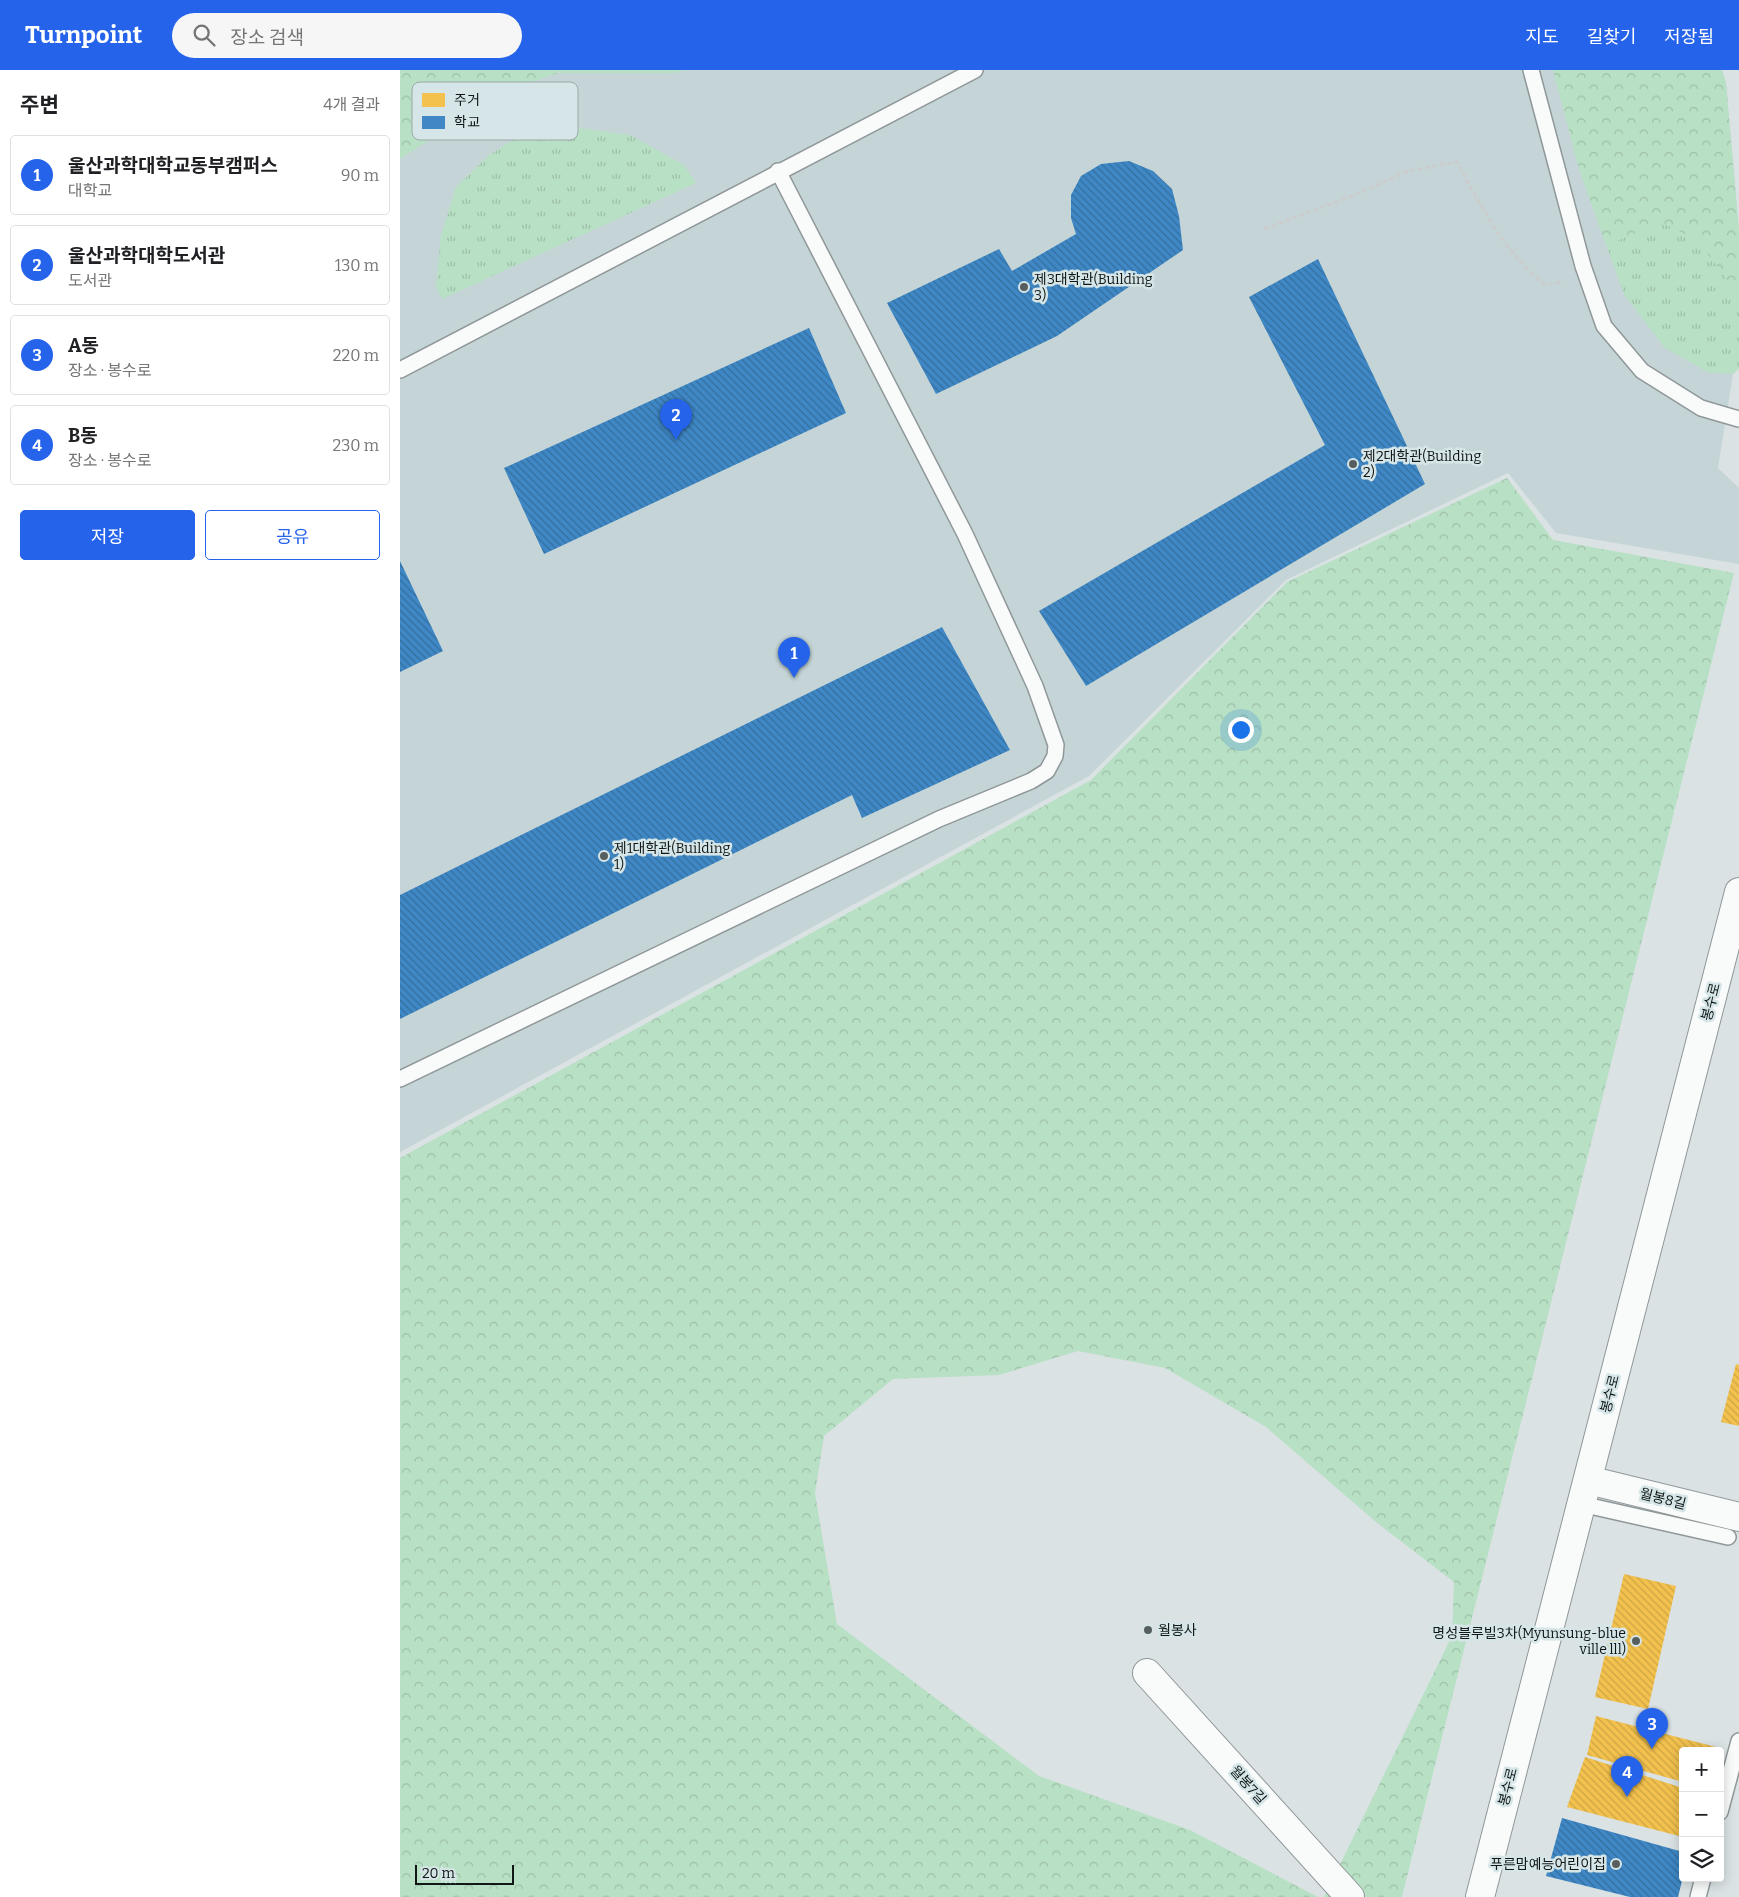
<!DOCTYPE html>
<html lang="ko">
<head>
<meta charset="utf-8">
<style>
	body { margin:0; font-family:Bitter,"Noto Sans KR",serif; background:#f6f6f6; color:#202124 }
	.controls { position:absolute; right:15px; bottom:15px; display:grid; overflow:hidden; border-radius:5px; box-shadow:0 2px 12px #0003 }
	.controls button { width:45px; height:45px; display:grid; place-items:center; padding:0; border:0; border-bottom:1px solid #e0e0e0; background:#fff; color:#202124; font:25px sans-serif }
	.scale { position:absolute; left:15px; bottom:12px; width:99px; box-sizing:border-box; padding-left:5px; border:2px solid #111717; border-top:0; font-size:14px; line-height:18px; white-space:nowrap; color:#111717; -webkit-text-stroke:4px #d6e6e8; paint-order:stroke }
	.you { position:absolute; left:840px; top:659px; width:18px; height:18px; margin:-12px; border:4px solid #fff; border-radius:50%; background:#1a73e8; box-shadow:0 0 0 8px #1a73e833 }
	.badge { display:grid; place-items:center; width:32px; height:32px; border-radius:50%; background:#2563eb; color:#fff; font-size:16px; font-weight:700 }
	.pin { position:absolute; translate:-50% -41px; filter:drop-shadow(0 1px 2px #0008) }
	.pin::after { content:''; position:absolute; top:26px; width:18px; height:15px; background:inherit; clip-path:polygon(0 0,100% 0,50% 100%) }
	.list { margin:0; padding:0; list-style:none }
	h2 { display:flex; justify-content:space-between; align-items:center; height:65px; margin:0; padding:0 20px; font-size:21px }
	h2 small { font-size:16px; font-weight:400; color:#757577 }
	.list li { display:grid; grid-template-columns:32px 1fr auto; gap:15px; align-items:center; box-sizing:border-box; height:80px; margin:0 10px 10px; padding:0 10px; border:1px solid #e0e0e0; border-radius:5px }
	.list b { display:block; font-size:19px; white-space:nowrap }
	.list p { margin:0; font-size:16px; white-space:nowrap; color:#757577 }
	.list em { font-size:16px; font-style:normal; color:#757577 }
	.actions { display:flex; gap:10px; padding:15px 20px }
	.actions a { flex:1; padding:11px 0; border:1px solid #2563eb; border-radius:5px; text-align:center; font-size:18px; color:#2563eb }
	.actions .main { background:#2563eb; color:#fff }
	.icon { flex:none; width:28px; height:28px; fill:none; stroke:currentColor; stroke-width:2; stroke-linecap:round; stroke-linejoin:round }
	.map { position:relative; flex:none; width:1339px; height:1827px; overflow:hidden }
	header { display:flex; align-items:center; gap:30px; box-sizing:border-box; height:70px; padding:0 25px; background:#2563eb; color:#fff }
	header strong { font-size:24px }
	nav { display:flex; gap:28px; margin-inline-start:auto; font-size:18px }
	.search { width:350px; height:45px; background:#f6f6f6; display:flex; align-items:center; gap:12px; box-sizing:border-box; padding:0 18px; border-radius:28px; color:#757577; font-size:19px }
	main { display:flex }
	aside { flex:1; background:#fff }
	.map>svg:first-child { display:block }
</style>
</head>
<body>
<header>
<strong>Turnpoint</strong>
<div class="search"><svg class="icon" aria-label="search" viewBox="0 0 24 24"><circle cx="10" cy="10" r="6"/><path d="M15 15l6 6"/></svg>장소 검색</div>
<nav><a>지도</a><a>길찾기</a><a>저장됨</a></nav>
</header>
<main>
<aside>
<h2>주변<small>4개 결과</small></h2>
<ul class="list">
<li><span class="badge">1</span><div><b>울산과학대학교동부캠퍼스</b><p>대학교</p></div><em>90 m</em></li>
<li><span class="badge">2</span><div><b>울산과학대학도서관</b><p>도서관</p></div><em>130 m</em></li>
<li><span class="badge">3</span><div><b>A동</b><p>장소 · 봉수로</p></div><em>220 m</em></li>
<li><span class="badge">4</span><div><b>B동</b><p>장소 · 봉수로</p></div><em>230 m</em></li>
</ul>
<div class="actions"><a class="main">저장</a><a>공유</a></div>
</aside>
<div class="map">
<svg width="1339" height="1827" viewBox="0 0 1339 1827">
	<defs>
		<pattern id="forest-crowns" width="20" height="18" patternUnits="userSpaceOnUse" patternTransform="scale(1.25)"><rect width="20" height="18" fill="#b8e0c4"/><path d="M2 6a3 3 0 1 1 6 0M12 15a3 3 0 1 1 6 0" fill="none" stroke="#9dbfa8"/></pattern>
		<pattern id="park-tufts" width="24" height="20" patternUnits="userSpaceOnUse" patternTransform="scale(1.25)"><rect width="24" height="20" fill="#b8e0c4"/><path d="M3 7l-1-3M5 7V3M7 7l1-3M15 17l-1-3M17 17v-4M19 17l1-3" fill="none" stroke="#9dbfa8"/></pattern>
		<pattern id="homes-back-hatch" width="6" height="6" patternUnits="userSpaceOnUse" patternTransform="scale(1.25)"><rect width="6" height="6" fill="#f2c14e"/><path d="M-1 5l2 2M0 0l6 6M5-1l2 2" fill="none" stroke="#cea543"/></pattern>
		<pattern id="schools-back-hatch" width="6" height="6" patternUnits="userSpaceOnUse" patternTransform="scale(1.25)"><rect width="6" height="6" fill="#3f88c5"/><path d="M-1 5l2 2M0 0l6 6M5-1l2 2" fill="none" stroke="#336e9f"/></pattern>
	</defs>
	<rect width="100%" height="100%" fill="#dae2e4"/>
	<path fill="#c5d5d7" d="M0,0H1322L1326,13L1339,161V298L1333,304L1318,398L1339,418V494L1156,463L1108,403L886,510L689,706L0,1082Z"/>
	<g fill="url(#forest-crowns)">
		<path d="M0,0H283L277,3H158L103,22L0,89Z"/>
		<path d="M1153,0H1322L1326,13L1339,161V225L1320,201L1262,153L1206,175L1179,99Z"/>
		<path d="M1107,408L1153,470L1334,503L1002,1827H924L1052,1566L1054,1512L976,1452L866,1357L765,1298L678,1281L599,1305L493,1309L424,1366L415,1423L437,1554L639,1706L790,1760L918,1827H0V1088L691,710L887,512Z"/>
	</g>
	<g fill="url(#park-tufts)">
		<path d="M171,57L230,65L284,95L296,113L42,229L36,217L41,165L56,117L89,85L127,61Z"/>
		<path d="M1262,153L1297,170L1339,225V298L1333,304L1308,302L1265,278L1224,224L1206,175Z"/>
	</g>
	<g fill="url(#homes-back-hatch)">
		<path d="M1336,1294L1339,1295V1356L1321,1352Z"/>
		<path d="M1224,1504L1276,1516L1248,1639L1195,1627Z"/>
		<path d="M1196,1646L1316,1677L1315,1681H1283V1712L1187,1685Z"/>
		<path d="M1185,1687L1283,1718V1767L1167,1737Z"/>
	</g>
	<g fill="url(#schools-back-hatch)">
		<path d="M729,91L753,101L772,119L779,146L783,180L657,266L536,324L487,233L599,179L612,201L676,164L671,148V125L681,106L701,94Z"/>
		<path d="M918,189L1025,414L686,616L639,541L925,375L849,227Z"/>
		<path d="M409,258L446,343L144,484L104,398Z"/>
		<path d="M0,491L43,581L0,602Z"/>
		<path d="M542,557L610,680L462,748L452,725L0,949V825Z"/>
		<path d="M1162,1748L1283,1782V1807L1278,1827H1230L1146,1806Z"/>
	</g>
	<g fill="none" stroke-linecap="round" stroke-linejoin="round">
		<defs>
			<g id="service">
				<path d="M1131,0L1183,196L1204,256L1242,301L1301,338L1339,349"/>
				<path d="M0,300L575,0"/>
				<path d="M0,1009L539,749L631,711L647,701L655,686L656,675L635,616L565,464L378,101"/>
				<path d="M1181,1434L1328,1467"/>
				<path d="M1320,1742L1339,1671"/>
				<path d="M1298,1827L1303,1808"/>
			</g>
			<g id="minor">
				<path d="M1188,1410L1339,1447"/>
				<path d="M747,1603L950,1827"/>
			</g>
			<path id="secondary" d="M1080,1827L1339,822"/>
		</defs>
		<use href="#service" stroke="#909798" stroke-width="18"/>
		<use href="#minor" stroke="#909798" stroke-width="30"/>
		<use href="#secondary" stroke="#909798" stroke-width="30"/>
		<path stroke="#cbcdcd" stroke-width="3" stroke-dasharray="5 2.5" stroke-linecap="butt" d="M864,159L952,126L1008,101L1057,92C1083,140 1102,178 1144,214L1162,212"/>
		<use href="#service" stroke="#f9fbfb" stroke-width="15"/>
		<use href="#minor" stroke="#f9fbfb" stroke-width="28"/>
		<use href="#secondary" stroke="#f9fbfb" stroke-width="28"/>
	</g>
	<g fill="#575e5f" stroke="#d6e6e8" stroke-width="2">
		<circle cx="624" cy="217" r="5"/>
		<circle cx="953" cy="394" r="5"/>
		<circle cx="204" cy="786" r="5"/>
		<circle cx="748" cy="1560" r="5"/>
		<circle cx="1236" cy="1571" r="5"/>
		<circle cx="1216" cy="1794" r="5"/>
	</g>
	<g text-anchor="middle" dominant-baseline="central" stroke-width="5" stroke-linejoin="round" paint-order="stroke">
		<g font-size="14" fill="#111717" stroke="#d6e6e8" text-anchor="start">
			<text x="634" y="209">제3대학관(Building<tspan x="634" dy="16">3)</tspan></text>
			<text x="963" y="386">제2대학관(Building<tspan x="963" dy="16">2)</tspan></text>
			<text x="214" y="778">제1대학관(Building<tspan x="214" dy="16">1)</tspan></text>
			<text x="758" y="1560">월봉사</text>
			<text x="1226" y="1563" text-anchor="end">명성블루빌3차(Myunsung-blue<tspan x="1226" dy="16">ville lll)</tspan></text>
			<text x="1206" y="1794" text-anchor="end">푸른맘예능어린이집</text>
		</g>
		<g font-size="14" fill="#111717" stroke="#d6e6e8">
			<text transform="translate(1311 932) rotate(-76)">봉수로</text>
			<text transform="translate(1210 1324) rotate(-76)">봉수로</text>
			<text transform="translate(1263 1429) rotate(14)">월봉8길</text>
			<text transform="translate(848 1715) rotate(48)">월봉7길</text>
			<text transform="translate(1108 1717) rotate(-76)">봉수로</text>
		</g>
	</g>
	<rect x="12" y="12" width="166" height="58" rx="8" fill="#d6e6e8" stroke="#9ba8a9" stroke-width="1"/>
	<rect x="22" y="23" width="23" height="14" fill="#f2c14e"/>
	<rect x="22" y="46" width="23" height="13" fill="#3f88c5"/>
	<g font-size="14" fill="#111717">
		<text x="54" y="35">주거</text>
		<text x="54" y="57">학교</text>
	</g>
</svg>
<div class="controls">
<button>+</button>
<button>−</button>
<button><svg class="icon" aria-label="layers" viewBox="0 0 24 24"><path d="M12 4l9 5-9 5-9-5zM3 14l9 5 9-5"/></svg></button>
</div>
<div class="scale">20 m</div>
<div class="you"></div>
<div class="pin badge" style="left:394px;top:608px">1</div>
<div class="pin badge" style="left:276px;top:370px">2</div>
<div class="pin badge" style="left:1252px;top:1679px">3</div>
<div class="pin badge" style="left:1227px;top:1727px">4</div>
</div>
</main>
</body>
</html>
